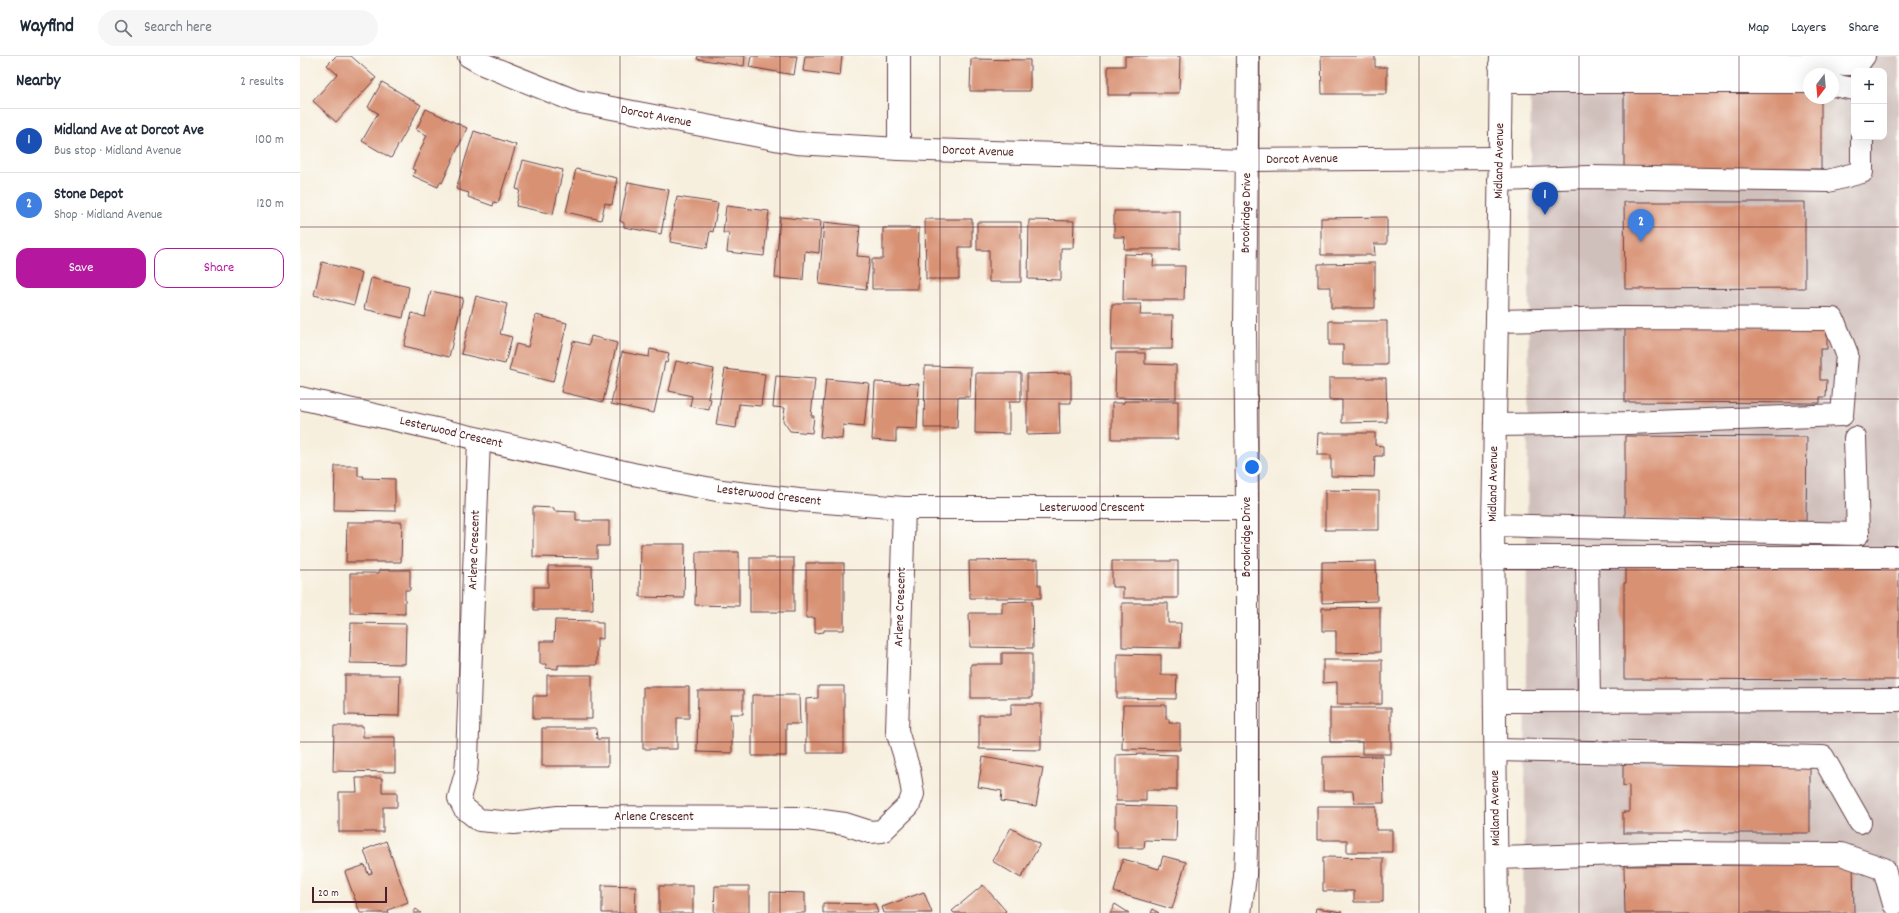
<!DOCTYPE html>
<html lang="en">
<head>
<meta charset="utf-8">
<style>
	body { margin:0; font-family:Dekko,sans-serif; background:#f6f6f7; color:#1f2937 }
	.controls { position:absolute; right:12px; top:12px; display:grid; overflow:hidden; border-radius:8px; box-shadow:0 4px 16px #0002 }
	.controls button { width:36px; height:36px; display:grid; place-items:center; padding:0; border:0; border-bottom:1px solid #e0e1e3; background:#fff; color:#1f2937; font:20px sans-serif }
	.compass { position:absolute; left:1503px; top:12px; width:36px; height:36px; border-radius:50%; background:#fff; box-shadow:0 4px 16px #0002; rotate:196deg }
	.scale { position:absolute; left:12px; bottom:10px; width:75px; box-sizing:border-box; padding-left:4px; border:2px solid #4a1f2b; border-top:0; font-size:11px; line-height:14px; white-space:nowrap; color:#4a1f2b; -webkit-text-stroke:3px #fdfcf7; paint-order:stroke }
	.you { position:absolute; left:952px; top:411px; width:14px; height:14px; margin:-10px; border:3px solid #fff; border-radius:50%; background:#1a73e8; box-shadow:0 0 0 6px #1a73e833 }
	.badge { display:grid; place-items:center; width:26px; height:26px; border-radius:50%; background:#b5179e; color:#fff; font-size:13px; font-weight:700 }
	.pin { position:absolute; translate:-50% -33px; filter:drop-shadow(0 1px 2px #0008) }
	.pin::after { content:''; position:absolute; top:21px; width:14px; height:12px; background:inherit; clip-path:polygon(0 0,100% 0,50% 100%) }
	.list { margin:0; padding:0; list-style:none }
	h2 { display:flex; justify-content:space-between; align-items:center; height:52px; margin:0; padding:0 16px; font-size:17px }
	h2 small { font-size:13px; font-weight:400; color:#747a83 }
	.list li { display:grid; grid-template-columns:26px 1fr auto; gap:12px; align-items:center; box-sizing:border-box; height:64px; padding:0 16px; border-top:1px solid #e0e1e3 }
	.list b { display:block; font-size:15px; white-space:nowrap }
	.list p { margin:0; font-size:13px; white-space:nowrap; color:#747a83 }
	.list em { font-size:13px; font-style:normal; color:#747a83 }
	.actions { display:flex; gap:8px; padding:12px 16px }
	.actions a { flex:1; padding:9px 0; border:1px solid #b5179e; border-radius:12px; text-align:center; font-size:14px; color:#b5179e }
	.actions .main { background:#b5179e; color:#fff }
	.icon { flex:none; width:22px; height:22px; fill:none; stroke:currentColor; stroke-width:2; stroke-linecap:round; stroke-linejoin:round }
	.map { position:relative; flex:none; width:1599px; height:857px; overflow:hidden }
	header { display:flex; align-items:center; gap:24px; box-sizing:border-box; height:56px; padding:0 20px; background:#fff; border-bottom:1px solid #e0e1e3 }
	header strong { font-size:19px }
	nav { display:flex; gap:22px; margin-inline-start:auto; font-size:14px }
	.search { width:280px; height:36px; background:#f6f6f7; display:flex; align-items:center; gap:10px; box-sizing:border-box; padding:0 14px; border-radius:22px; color:#747a83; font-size:15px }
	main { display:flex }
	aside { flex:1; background:#fff }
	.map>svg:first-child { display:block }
</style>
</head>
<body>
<header>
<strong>Wayfind</strong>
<div class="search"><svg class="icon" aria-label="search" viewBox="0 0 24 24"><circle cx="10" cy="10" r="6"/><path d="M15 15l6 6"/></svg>Search here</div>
<nav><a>Map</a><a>Layers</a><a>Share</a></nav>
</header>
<main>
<aside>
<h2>Nearby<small>2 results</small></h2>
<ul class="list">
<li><span class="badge" style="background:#1a4fb4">1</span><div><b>Midland Ave at Dorcot Ave</b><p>Bus stop · Midland Avenue</p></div><em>100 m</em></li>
<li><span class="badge" style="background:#3f7fe0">2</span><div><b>Stone Depot</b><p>Shop · Midland Avenue</p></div><em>120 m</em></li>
</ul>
<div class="actions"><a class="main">Save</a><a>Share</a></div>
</aside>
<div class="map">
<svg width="1599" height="857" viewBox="0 0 1599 857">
	<rect width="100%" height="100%" fill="#fdfcf7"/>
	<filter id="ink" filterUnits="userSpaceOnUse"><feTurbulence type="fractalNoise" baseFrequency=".025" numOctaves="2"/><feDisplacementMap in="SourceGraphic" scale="8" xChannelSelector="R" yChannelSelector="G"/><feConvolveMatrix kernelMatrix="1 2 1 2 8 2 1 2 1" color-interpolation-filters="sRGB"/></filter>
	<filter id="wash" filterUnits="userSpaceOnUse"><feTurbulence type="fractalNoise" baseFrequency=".012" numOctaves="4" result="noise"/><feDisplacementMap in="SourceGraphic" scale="16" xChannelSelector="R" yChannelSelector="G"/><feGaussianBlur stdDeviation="0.9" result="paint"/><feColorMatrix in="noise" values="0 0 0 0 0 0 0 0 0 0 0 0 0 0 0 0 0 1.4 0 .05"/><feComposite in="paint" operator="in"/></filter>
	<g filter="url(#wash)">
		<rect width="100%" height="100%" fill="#f7efde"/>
		<path fill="#d0c0bc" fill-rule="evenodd" d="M1231,0H1599V857H1224ZM1554,15H1584V81H1554ZM1509,18H1533V42H1509Z"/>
		<g id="blocks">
			<g fill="#d89173">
				<path d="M36,0H51L76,22L36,66L13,45L37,18L27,9Z"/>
				<path d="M398,0H445L444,10L397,3Z"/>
				<path d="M451,0H497L494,19L449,11Z"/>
				<path d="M505,0H542L540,20L503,15Z"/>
				<path d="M825,0H880L879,37H831V39H808V10H825Z"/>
				<path d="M1021,0H1075V11H1087V38H1022Z"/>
				<path d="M671,3L730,4V35H670Z"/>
				<path d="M82,26L121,49L91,102L62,85L78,57L68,51Z"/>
				<path d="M1324,32H1509V42H1521V113H1324Z"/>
				<path d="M126,53L167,72L142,127L140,126L138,131L113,120L115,114L112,113L127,79L116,74Z"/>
				<path d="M174,75L216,89L198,147L194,146L193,150L168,141L169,137L156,133Z"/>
				<path d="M223,104L263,114L253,158L216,150L220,134L216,133Z"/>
				<path d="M276,113L317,122L312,149L305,147L301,164L266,156Z"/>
				<path d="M328,126L369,134L361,178L324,171V167L320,165Z"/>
				<path d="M377,141L418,147L413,176L410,175L407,192L370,186Z"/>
				<path d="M1324,146H1505V232L1325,233Z"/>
				<path d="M426,150L469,155L464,200L427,196L429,177H423Z"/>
				<path d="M814,155H880V193H824L825,181H814Z"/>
				<path d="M480,161L521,165L519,197L505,195L503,224L475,222Z"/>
				<path d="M1087,161V188H1074L1075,199H1021V162Z"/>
				<path d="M625,163H672V191H659V223H626Z"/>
				<path d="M729,164L774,165L773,192H761V224L728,223Z"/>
				<path d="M524,166L560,170L557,200L570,201L566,234L519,228Z"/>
				<path d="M677,166H721V226H689V194H677Z"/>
				<path d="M583,172H619L618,233H572V203H583Z"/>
				<path d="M824,198L854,199L853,210H885L884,244H823Z"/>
				<path d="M22,206L62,217L54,249L14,239Z"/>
				<path d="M1075,207V252H1031V231H1018V208Z"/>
				<path d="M71,222L109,231L103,262L64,253Z"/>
				<path d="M131,235L163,242L149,301L104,290L112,257L125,261Z"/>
				<path d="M176,240L207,248L200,278L212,281L205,308L161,298Z"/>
				<path d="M812,248H841L840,259H873L872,293H811Z"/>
				<path d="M236,259L267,267L253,326L209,315L216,288L228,291Z"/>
				<path d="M1029,265H1087V309H1043V289H1029Z"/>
				<path d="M1325,266L1527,274V293H1520V324H1527L1526,341H1520V347L1325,346Z"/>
				<path d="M291,280L317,287L303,346L261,336L273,285L289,289Z"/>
				<path d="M350,293L369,297L367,307L365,306L354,357L311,348L322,296L349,301Z"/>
				<path d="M816,297H845V308L876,309V343L815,342Z"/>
				<path d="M376,305L414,313L408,342L411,343L409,354L390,350L392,340L369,335Z"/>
				<path d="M625,310L671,311L670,341H658L657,372H624Z"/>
				<path d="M425,313L465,318L461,350L439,348L436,372L416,369Z"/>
				<path d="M676,317H721V346H709V378L675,377Z"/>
				<path d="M771,317V347H759L760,378L727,379V318Z"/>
				<path d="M476,320L515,323L511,360H514L512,377L490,375L483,365L485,352L473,351Z"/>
				<path d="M1029,322H1086L1087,366L1042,367V344H1029Z"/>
				<path d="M526,323L569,327L564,371L543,369L542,383L520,381Z"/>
				<path d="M575,326L619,328L617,373L596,372V386L572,384Z"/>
				<path d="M824,345H878V383H812V347H824Z"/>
				<path d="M1018,377H1075V389L1083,390V400H1075L1074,421L1031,420V399H1017Z"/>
				<path d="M1325,380L1507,381L1506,465L1325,464Z"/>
				<path d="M35,410H58V420H64L63,422L95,423V455L34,454Z"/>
				<path d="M1025,434L1079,435V474H1025Z"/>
				<path d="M233,451L254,452V455L276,456V465H309V490H297V502L233,501Z"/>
				<path d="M47,466H102L101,506H46Z"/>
				<path d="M341,488H385L384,542L340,541Z"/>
				<path d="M396,496H439V550L395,549Z"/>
				<rect x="450" y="502" width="44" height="54"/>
				<path d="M738,504V529H741V542H670L669,505Z"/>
				<path d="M812,505H878V542H823V531H812Z"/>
				<path d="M1076,505L1077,545L1022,547V506Z"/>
				<path d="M1326,505L1599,506V624L1324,623V527H1326Z"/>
				<path d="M506,507H544V574H524V576L515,577V562H506Z"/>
				<path d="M248,510H292L293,554H234V531H248Z"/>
				<path d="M79,514H110V534H105V558L50,557V517H79Z"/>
				<path d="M732,545L733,592L670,591L669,557H702V546Z"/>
				<path d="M822,547H868V567H881L880,592L822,591Z"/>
				<path d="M1080,551V596L1036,597V575H1022V552Z"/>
				<path d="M255,564L297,565V567H303V583L297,582V609H258V613L246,612V608H240V585H254Z"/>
				<path d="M51,567L106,568L105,608L50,607Z"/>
				<path d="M702,597H732V642H671V608H702Z"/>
				<path d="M817,598L861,599V619H877L876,643L817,642Z"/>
				<path d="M1023,604H1082V648H1037V626L1023,627Z"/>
				<path d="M45,619H100L99,660L45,659Z"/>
				<path d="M247,619H292V663H233V640H247Z"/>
				<path d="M518,630H544V697H506V643L518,642Z"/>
				<path d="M343,631H389V662H377V693H343Z"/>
				<path d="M398,635H443V658H430L431,665H432V697L397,696Z"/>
				<path d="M452,639H499L500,668H486V700H452Z"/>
				<path d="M711,648H741V694L679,693V659H711Z"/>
				<path d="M823,649H866V663H869V667H880V694L822,693Z"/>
				<path d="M1030,652H1091V698H1062V686H1030Z"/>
				<path d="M34,670H63V681H95V716L33,715Z"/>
				<path d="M242,672H296L297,683H308V710H242Z"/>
				<path d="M846,698L877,699V734H846V745H816V699Z"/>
				<path d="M1083,700L1084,747H1054L1053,735H1023V701Z"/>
				<path d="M683,701L743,712L736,750L701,745L702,735L678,731Z"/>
				<path d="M1323,708H1510V777H1323V756H1329V729L1323,730Z"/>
				<path d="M56,722H82V736H97V751H83V776H39V736H57Z"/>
				<path d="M815,749L877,751L876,785L845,784L844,792H817V773H815Z"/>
				<path d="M1017,750H1076V774H1092V796H1047V784H1017Z"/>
				<path d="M711,772L740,788L721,822L692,805Z"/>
				<path d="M86,785L108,846L88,854L89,857H60L45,816L65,809L68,818L72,817L64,794Z"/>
				<path d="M863,800L886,806L872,853L814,836L823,803L859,813Z"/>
				<path d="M1023,801L1083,802V846H1054V835H1023Z"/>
				<path d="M1553,808L1554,857H1325L1324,810Z"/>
				<path d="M302,829L336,830L335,857H302Z"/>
				<path d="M683,829L706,855L703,857H654L652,855Z"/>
				<rect x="359" y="830" width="34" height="27"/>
				<path d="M415,830H449V857H414Z"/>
				<path d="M470,836L505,837V857H470Z"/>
				<path d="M624,836L632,857H584L582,851Z"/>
				<path d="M523,847L575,848L578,857H523Z"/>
				<path d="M815,848L829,857H810Z"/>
				<path d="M1016,852L1042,856V857H1015Z"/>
				<path d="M116,853L121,857H113Z"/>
				<path d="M853,853L859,857H851Z"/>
			</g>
		</g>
	</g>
	<g filter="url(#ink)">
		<use href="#blocks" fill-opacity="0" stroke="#643e46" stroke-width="1"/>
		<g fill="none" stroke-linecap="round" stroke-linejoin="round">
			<defs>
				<g id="minor">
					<path d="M169,0L183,8L275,45L496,87L599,93L947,104L1200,102"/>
					<path d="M1200,9L1558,8L1564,0"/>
					<path d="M1201,26H1509"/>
					<path d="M1533,29L1554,33"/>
					<path d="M599,93V0"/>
					<path d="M1199,124L1290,121L1528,125L1562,116V81"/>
					<path d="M0,342L333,418L422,435L499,444L604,452H947"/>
					<path d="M1195,369L1328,367L1542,359L1547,298L1533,263L1319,262L1197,265"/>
					<path d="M179,383L167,702L166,717L159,742L164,752L179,764L214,767L258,761L500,762L545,768L570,776L582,775L609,749L613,738L609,714L597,675L604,452"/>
					<path d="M1193,469L1558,478L1555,382"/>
					<path d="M1193,501H1599"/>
					<path d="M1287,501L1289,645"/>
					<path d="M1195,645L1599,644"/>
					<path d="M1196,694L1523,701L1560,766"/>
					<path d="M1197,802L1354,797L1541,798L1584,813L1594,848"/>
					<path d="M940,857L945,821L947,766V443L945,271L948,0"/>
				</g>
				<path id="major" d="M1197,857L1193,469L1199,159L1201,0"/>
			</defs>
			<use href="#minor" stroke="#643e46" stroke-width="24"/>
			<use href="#major" stroke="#643e46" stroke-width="24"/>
			<use href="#minor" stroke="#fff" stroke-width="22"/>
			<use href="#major" stroke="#fff" stroke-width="22"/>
		</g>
	</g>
	<path fill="none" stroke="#4a1f2b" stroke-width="1" stroke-opacity="0.55" d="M160,0V857M320,0V857M480,0V857M640,0V857M800,0V857M959,0V857M1119,0V857M1279,0V857M1439,0V857M0,171H1599M0,343H1599M0,514H1599M0,686H1599"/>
	<g text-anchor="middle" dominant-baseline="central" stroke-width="3" stroke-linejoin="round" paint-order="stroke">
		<g font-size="13" fill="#4a1f2b" stroke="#fdfcf7">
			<text transform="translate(356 61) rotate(11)">Dorcot Avenue</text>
			<text transform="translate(678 96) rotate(2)">Dorcot Avenue</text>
			<text transform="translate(1002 104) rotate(-1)">Dorcot Avenue</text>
			<text transform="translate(1200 105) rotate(-89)">Midland Avenue</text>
			<text transform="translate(947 157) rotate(-89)">Brookridge Drive</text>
			<text transform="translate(151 377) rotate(13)">Lesterwood Crescent</text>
			<text transform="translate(1194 428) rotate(-89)">Midland Avenue</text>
			<text transform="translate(469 440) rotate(7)">Lesterwood Crescent</text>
			<text x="792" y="452">Lesterwood Crescent</text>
			<text transform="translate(947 481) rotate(-90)">Brookridge Drive</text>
			<text transform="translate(175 494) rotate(-88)">Arlene Crescent</text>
			<text transform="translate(601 551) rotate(-88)">Arlene Crescent</text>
			<text transform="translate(1196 752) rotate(-91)">Midland Avenue</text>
			<text x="354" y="761">Arlene Crescent</text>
		</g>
	</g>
</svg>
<div class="controls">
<button>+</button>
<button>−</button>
</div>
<svg class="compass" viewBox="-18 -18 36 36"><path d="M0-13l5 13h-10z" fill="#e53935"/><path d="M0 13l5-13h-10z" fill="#747a83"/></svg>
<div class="scale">20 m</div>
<div class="you"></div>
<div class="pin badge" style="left:1245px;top:159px;background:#1a4fb4">1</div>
<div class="pin badge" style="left:1341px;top:186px;background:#3f7fe0">2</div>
</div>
</main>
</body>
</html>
